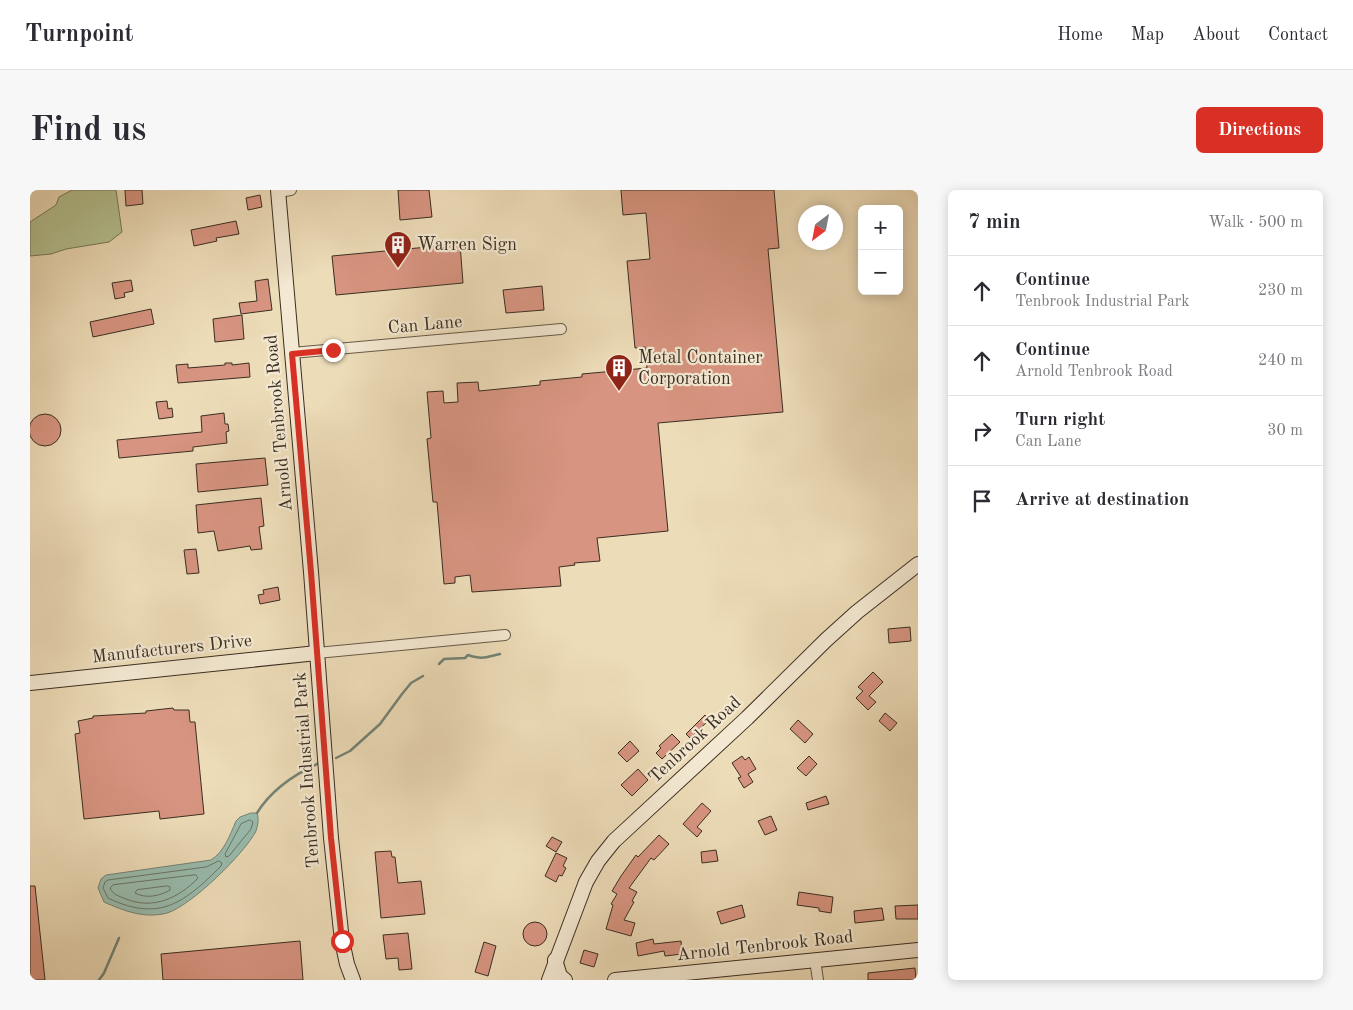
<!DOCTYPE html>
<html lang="en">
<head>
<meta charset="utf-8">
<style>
	body { margin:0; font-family:"Old Standard TT",serif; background:#f7f7f7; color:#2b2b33 }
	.controls { position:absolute; right:15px; top:15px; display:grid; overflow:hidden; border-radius:8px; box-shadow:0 2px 12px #0003 }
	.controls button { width:45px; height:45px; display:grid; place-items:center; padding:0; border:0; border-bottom:1px solid #e1e1e2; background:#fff; color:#2b2b33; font:25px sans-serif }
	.compass { position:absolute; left:768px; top:15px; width:45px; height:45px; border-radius:50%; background:#fff; box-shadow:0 2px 12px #0003; rotate:212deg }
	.stop { position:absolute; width:15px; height:15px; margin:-11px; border:4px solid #d93025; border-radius:50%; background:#fff }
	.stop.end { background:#d93025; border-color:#fff; box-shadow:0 1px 5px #0008 }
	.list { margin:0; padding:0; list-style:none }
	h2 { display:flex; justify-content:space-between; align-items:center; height:65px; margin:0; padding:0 20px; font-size:21px }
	h2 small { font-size:16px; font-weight:400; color:#7c7c81 }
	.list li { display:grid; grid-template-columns:32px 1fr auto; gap:15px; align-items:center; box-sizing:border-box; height:70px; padding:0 20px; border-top:1px solid #e1e1e2 }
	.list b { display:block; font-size:19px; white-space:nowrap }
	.list p { margin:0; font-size:16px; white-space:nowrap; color:#7c7c81 }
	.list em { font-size:16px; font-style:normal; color:#7c7c81 }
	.icon { flex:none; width:28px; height:28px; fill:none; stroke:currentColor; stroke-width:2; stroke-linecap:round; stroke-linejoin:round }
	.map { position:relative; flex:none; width:888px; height:790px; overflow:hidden; border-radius:8px }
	header { display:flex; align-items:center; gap:30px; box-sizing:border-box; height:70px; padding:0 25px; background:#fff; border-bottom:1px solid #e1e1e2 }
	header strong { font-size:24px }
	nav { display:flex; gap:28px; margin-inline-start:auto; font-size:18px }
	.intro { display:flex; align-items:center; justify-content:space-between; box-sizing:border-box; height:120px; padding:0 30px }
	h1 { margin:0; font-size:35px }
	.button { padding:12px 22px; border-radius:8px; background:#d93025; color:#fff; font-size:18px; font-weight:700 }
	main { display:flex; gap:30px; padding:0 30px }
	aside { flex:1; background:#fff; border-radius:8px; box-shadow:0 2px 12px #0003 }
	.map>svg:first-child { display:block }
</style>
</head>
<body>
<header>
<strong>Turnpoint</strong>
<nav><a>Home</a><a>Map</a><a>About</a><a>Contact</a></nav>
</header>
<div class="intro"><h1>Find us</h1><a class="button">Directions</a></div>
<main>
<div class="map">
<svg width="888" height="790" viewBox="0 0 888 790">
	<rect width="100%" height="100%" fill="#eddcb8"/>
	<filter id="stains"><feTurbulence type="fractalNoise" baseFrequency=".004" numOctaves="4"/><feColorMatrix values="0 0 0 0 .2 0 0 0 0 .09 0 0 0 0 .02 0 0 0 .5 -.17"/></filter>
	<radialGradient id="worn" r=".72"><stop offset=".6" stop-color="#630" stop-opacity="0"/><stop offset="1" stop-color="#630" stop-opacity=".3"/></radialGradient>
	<path fill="#b5c191" stroke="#78785a" d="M42,0H86L92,42L79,52L36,59L21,64L0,66V32L26,15L29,7Z"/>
	<path fill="#99bcae" stroke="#738376" d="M221,623H227C229,628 228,635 226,641C215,663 161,716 137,723C115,729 94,721 74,712L68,698L71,689L76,685L181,670C194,662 200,645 206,631L210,627Z"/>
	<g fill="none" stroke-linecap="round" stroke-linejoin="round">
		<g stroke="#6a7568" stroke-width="1">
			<path d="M220,630L223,632L221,639L199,666L196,667L195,664L211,634Z"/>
			<path d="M189,671L192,673L191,676C155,712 130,733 78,708L73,698L75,692L78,690L176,677Z"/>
			<path d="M166,685L168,688C149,708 123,720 96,709C89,706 83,705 80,698L83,695Z"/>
			<path d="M138,696L140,697V700C130,706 116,709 105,703L107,700Z"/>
		</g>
		<g stroke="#738376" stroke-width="2.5">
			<path d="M409,474L414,469L435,468L438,465C453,470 456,467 470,464"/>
			<path d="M306,568L320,561L350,534L372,504L381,493L393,486"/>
			<path d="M227,623C241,600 265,584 289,573"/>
			<path d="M69,790L74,783L89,748"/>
		</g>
	</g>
	<g fill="#d79480" stroke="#3a2e22">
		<path d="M95,0H112L113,14L96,16Z"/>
		<path d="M368,0H399L402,27L370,30Z"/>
		<path d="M591,0H744L749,58L738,59L753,222L628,233L638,341L567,348L570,371L544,373L545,375L529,377L531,396L442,402L440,385L425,387V393L414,394L407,312H403L397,249L401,248L397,202L413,201L414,213L428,212L427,193L448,192L449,201L510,195V191L552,187V184L617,178L615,157L605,158L597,71L620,69L616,23L593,25Z"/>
		<path d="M230,5L232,17L218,20L216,8Z"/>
		<path d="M206,31L209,44L186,48L187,51L164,56L161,40Z"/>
		<path d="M430,54L433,93L306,105L302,66Z"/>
		<path d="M238,89L242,120L211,124L209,113L227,111L225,91Z"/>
		<path d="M101,90L103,101L94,103L95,107L85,109L82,93Z"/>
		<path d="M512,96L514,120L476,123L473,100Z"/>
		<path d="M121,119L124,134L63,147L60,132Z"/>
		<path d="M212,125L214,149L185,152L183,129Z"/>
		<path d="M195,173H202V175L219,173L220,187L148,193L146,175L158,174V178L195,175Z"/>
		<path d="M137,211L138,219L142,218L143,227L129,229L126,212Z"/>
		<path d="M194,223L195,234H198L199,241L196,242L197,253L163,257V261L89,268L87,250L172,242L171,226Z"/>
		<circle cx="15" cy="240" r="16"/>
		<path d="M235,268L238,295L168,302L166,274Z"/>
		<path d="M231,308L234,336L229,337L232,359L221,360L220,356L188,361L184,341L168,343L166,315Z"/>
		<path d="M166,359L169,383L157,384L154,360Z"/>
		<path d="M248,397L250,410L230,414L228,405L234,404L233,400Z"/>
		<path d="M880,437L881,451L859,453L858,439Z"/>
		<path d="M843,482L853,492L839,506L846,512L838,520L826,508L833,501L828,497Z"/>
		<path d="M143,518L144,520H159L160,532H165L174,624L130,629L129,621L54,629L45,544L50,543L48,531L63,528V526L116,523V521Z"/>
		<path d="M855,523L867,533L860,541L849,531Z"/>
		<path d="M675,525L679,530L660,548L656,544Z"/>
		<path d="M768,530L783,544L775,553L760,539Z"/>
		<path d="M642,544L650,552L632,569L626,563L631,558L629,556Z"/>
		<path d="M600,551L609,561L597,572L588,563Z"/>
		<path d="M712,566L715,570L719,567L726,579L718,584L723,592L714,598L708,588L711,587L702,573Z"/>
		<path d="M779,566L787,574L776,586L767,578Z"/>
		<path d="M608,579L618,590L602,606L591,595Z"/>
		<path d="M796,606L799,614L778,620L776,613Z"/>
		<path d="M672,613L681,621L667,637L672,641L667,647L653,634Z"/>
		<path d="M741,626L747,640L735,645L728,631Z"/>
		<path d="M629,645L639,654L624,670L621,668L599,698L607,702L602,711L604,712L594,730L605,733L601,746L576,739L583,715L581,714L587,704L582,701L591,686L606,665L608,667Z"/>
		<path d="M522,647L532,652L526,662L516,656Z"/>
		<path d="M686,660L688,671L672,673L671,662Z"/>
		<path d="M361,661L362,667H365L368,693L391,691L395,724L351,728L345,662Z"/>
		<path d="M526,663L537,668L533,676L536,678L532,686L529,685L526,692L515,686Z"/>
		<path d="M0,696H5L15,790H0Z"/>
		<path d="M769,702L803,707L801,723L789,721V718L767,715Z"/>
		<path d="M712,715L715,727L691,734L687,722Z"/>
		<path d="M888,715V729H866L865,716Z"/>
		<path d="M852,718L854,730L825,733L824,721Z"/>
		<circle cx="505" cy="744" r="12"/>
		<path d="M378,743L382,779L369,780L368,768L356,769L353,745Z"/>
		<path d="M623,749L624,754L651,751L652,764L635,766L634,761L608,766L606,753Z"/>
		<path d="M270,751L273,790H133L131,764Z"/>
		<path d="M454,752L466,756L458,786L445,782Z"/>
		<path d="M554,760L568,764L564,777L550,773Z"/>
		<path d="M885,778L886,790H838V783Z"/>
	</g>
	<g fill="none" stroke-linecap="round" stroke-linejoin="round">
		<defs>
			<g id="street">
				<path d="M248,2L261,0"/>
				<path d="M262,163L531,139"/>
				<path d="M287,463L475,445"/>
				<path d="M785,770L788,790"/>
			</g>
			<g id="secondary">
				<path d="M248,0L281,382L301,648L312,751L317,774L323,790"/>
				<path d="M0,493L287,463"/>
				<path d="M525,770L530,786L535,790"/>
				<path d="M519,790L556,692L568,671L584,651L717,528L796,450L827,422L888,374"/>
				<path d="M585,790L888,760"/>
			</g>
		</defs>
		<use href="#street" stroke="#675a48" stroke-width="12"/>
		<use href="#secondary" stroke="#3a2e22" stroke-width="16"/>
		<use href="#street" stroke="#f3e8d1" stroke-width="10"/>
		<use href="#secondary" stroke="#f3e8d1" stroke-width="14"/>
	</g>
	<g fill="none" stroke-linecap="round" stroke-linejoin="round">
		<path stroke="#d93025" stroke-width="6" d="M303,160L262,164L281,382L301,648L312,751"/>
	</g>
	<defs>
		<symbol id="building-pin" viewBox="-11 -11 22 30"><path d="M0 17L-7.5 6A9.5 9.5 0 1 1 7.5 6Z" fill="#8f2418" stroke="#f3e8d1"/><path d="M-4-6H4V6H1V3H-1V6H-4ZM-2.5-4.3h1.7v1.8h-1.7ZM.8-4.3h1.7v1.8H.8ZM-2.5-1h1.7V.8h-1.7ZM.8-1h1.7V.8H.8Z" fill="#fff"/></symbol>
	</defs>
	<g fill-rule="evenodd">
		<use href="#building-pin" x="352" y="39" width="32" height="43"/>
		<use href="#building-pin" x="573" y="162" width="32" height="43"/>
	</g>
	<g text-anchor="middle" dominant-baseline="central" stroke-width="4.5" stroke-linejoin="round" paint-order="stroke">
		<g font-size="18" fill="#3a2e22" stroke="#f3e8d1" text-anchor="start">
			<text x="387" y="55">Warren Sign</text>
			<text x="608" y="168">Metal Container<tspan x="608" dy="21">Corporation</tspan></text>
		</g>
		<g font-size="18" fill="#3a2e22" stroke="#f3e8d1">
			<text transform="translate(395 135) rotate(-5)">Can Lane</text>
			<text transform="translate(249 233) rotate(-95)">Arnold Tenbrook Road</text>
			<text transform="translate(142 459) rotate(-6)">Manufacturers Drive</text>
			<text transform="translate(665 550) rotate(-43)">Tenbrook Road</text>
			<text transform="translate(277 580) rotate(-94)">Tenbrook Industrial Park</text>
			<text transform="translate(735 756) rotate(-6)">Arnold Tenbrook Road</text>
		</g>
	</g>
	<rect width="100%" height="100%" filter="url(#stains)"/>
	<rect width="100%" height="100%" fill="url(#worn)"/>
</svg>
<div class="controls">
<button>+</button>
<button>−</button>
</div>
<svg class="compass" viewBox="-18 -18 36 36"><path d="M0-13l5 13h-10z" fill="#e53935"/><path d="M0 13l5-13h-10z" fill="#7c7c81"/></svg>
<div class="stop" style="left:312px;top:751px"></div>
<div class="stop end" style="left:303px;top:160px"></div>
</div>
<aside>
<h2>7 min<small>Walk · 500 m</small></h2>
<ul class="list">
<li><svg class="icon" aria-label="ahead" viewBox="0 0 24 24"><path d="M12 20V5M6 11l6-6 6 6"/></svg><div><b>Continue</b><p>Tenbrook Industrial Park</p></div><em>230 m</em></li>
<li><svg class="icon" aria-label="ahead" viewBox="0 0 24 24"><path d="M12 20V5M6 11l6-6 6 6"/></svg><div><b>Continue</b><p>Arnold Tenbrook Road</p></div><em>240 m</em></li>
<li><svg class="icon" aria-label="right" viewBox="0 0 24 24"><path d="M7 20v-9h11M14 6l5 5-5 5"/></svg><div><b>Turn right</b><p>Can Lane</p></div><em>30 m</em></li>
<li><svg class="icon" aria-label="arrive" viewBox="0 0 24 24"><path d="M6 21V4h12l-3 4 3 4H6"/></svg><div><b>Arrive at destination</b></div></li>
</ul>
</aside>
</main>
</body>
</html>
